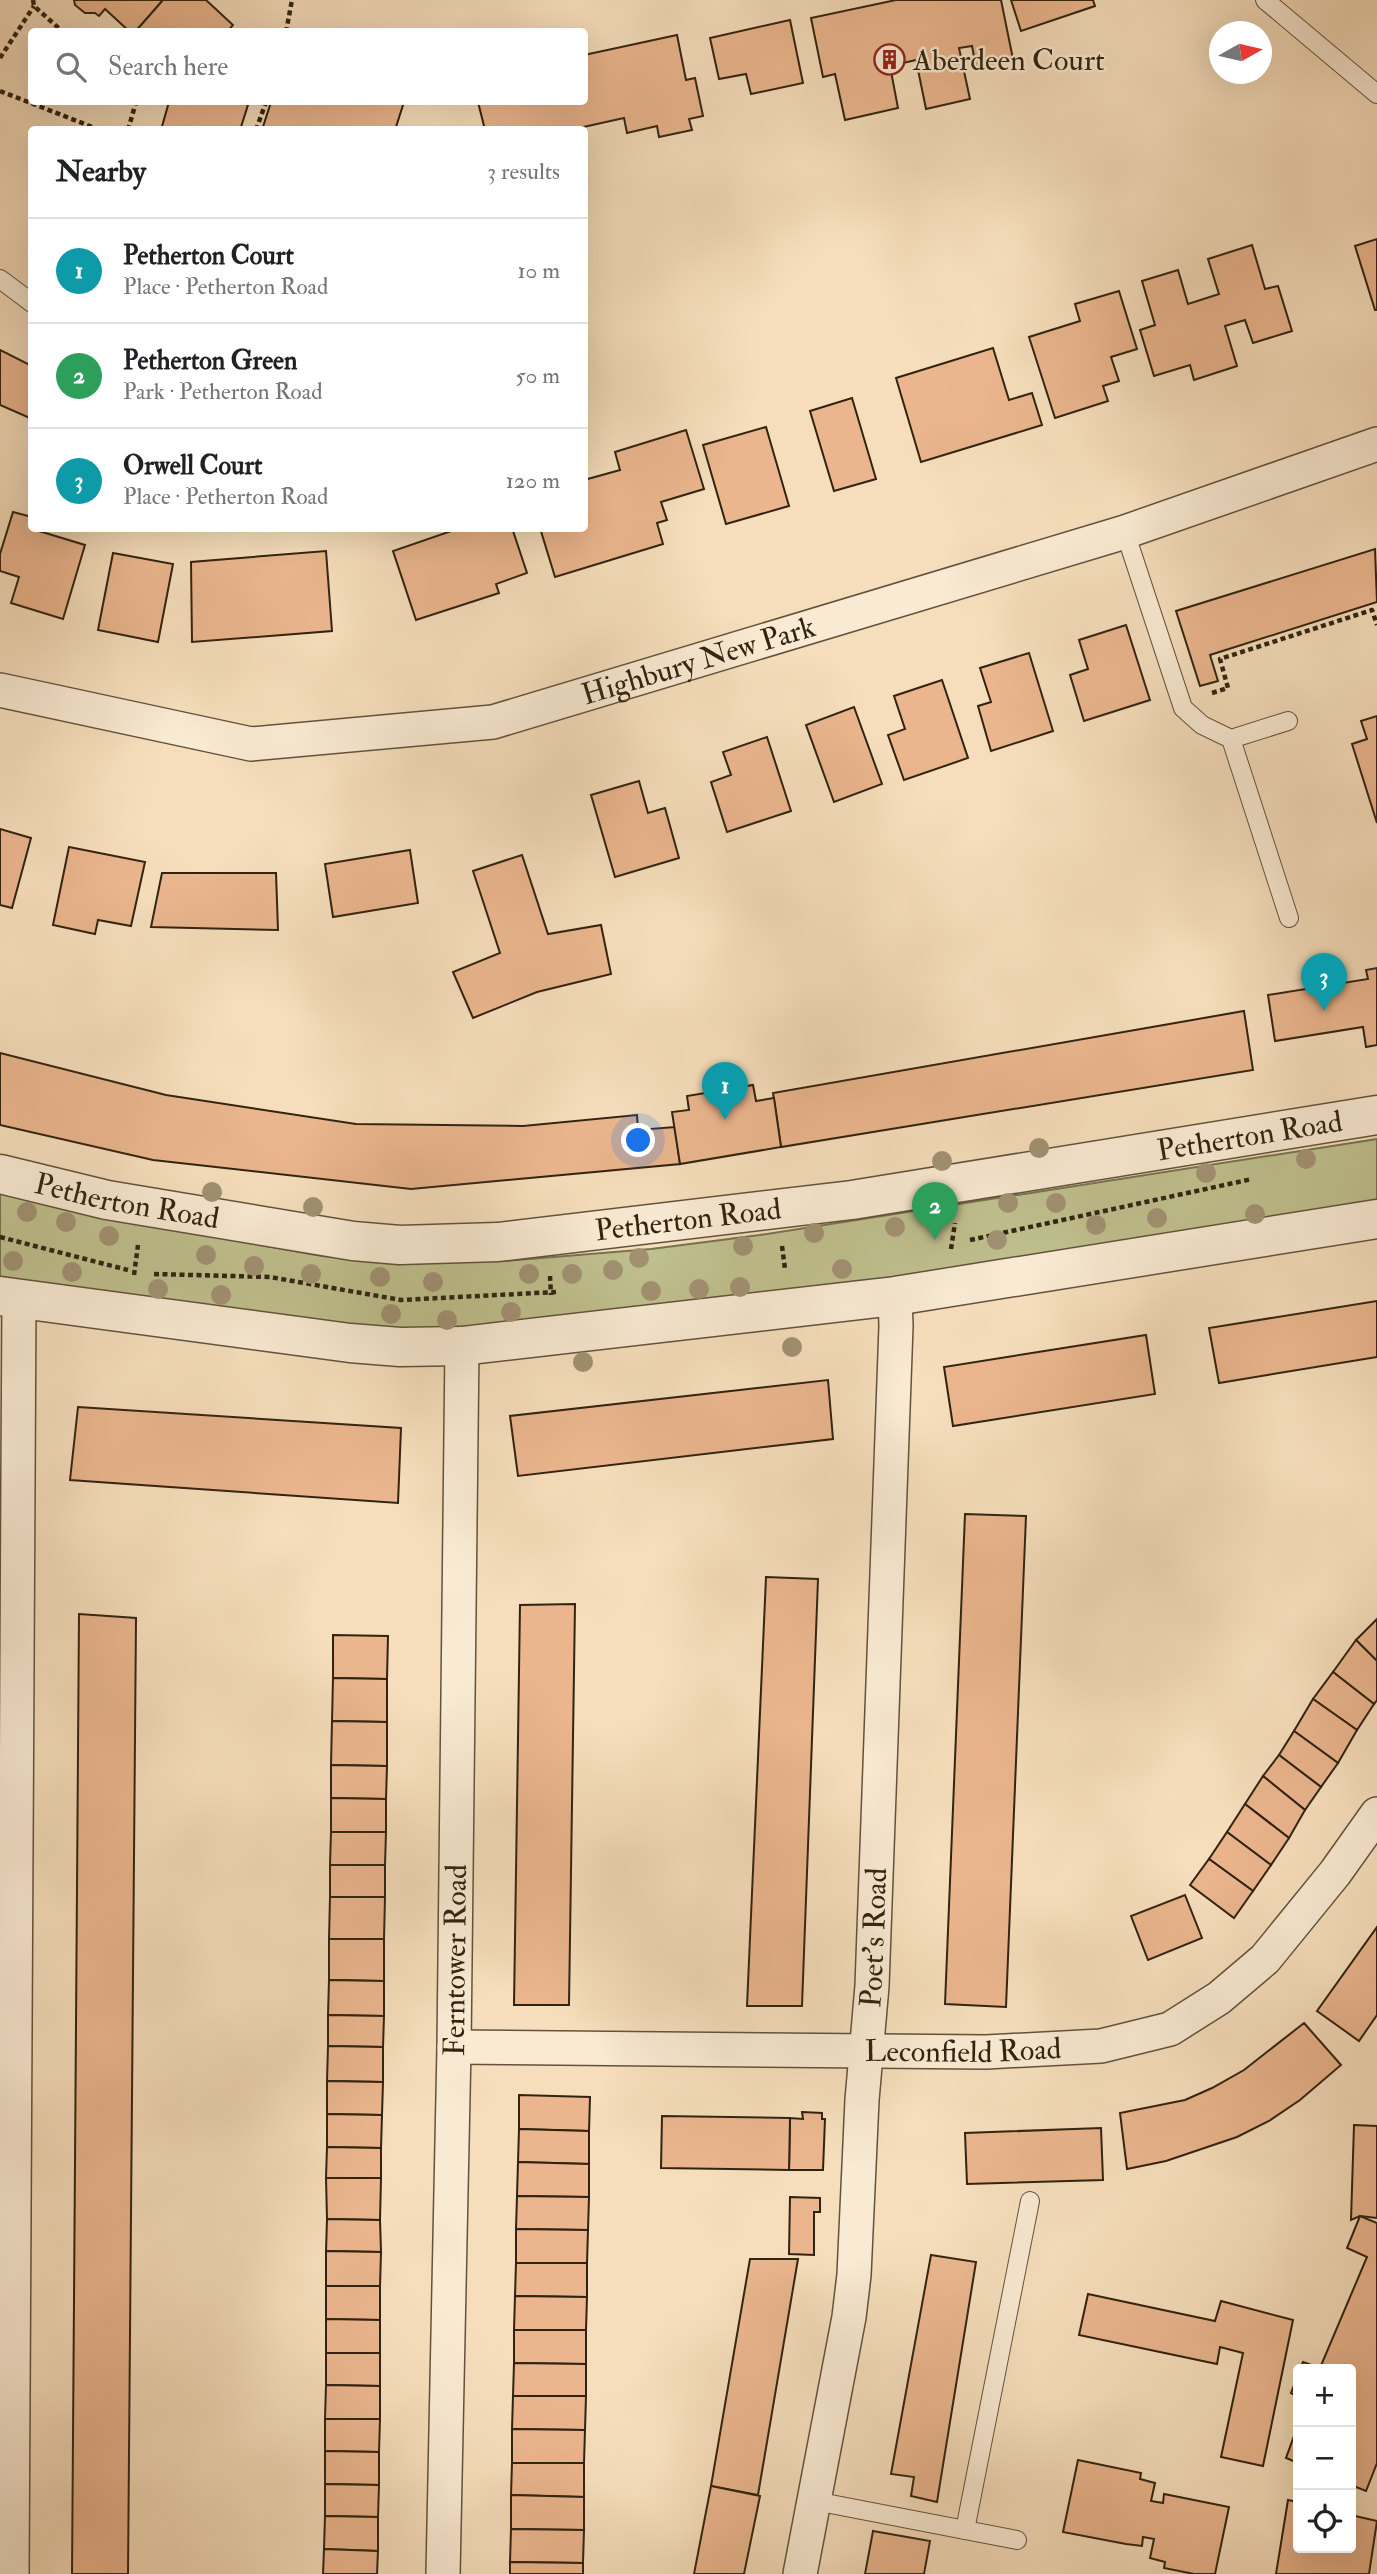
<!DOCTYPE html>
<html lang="en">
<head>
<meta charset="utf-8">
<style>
	body { margin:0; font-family:"IM FELL Double Pica",serif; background:#f6f6f6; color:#202124 }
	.controls { position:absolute; right:21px; bottom:21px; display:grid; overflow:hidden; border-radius:7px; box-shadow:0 7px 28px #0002 }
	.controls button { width:63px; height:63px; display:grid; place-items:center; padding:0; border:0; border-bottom:2px solid #e0e0e0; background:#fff; color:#202124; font:35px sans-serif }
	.compass { position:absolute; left:1209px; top:21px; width:63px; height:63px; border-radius:50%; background:#fff; box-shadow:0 7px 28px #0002; rotate:82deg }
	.you { position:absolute; left:639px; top:1141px; width:24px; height:24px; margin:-18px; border:5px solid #fff; border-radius:50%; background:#1a73e8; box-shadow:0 0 0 10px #1a73e833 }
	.badge { display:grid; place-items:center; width:46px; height:46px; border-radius:50%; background:#0f766e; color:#fff; font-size:23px; font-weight:700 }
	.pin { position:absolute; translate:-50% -58px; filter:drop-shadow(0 2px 4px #0008) }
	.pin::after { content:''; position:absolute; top:37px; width:24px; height:21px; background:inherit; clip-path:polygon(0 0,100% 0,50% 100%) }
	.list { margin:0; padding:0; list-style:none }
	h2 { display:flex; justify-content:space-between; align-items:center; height:91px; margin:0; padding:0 28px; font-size:30px }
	h2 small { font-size:23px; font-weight:400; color:#757577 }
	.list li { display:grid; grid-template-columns:46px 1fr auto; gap:21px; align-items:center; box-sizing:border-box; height:105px; padding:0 28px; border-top:2px solid #e0e0e0 }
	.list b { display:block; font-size:26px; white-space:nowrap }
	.list p { margin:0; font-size:23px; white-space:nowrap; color:#757577 }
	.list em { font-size:23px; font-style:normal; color:#757577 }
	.icon { flex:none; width:38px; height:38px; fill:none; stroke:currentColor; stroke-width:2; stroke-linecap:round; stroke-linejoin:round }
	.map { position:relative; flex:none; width:1377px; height:2574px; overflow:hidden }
	.search { position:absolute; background:#fff; box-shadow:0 7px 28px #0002; left:28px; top:28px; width:560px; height:77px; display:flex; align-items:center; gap:18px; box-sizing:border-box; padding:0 24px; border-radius:7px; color:#757577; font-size:26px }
	.panel { position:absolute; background:#fff; box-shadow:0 7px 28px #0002; left:28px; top:126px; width:560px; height:406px; border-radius:7px }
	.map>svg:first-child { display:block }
</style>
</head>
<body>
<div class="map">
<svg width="1377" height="2574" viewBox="0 0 1377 2574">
	<rect width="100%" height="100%" fill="#f6debc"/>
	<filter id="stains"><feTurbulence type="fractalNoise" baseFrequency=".00286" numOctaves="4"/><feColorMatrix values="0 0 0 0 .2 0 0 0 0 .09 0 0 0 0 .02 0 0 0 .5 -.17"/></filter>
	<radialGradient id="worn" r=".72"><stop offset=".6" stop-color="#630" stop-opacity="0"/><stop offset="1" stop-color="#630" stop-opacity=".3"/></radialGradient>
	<path fill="#bfc08e" stroke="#787250" stroke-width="2" d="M1377,1139V1205L998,1268L400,1334L0,1282V1188L146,1224L322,1256L401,1262L504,1261L651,1249L760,1235Z"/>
	<g fill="#ebb68e" stroke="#312311" stroke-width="2">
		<path d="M74,0H163L135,32H130L105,9L99,16L95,13H85L75,5Z"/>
		<path d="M163,0H206L233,25L227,32H135Z"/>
		<path d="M896,0H1001L1013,59L976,67L972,46L959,48L970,99L926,109L916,60L890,66L898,108L845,120L835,74L823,77L811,18Z"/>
		<path d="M1011,0H1093L1095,6L1021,31Z"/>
		<path d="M790,20L803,83L751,94L746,74L719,79L710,38Z"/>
		<path d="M677,35L686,80L695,78L703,116L689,119L692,130L659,137L657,126L627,133L624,118L570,130H485L478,102H584V55Z"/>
		<path d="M169,102H242L248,105L240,130H161Z"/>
		<path d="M271,102H404L395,130H262Z"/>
		<path d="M1377,239V310H1375L1355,246Z"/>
		<path d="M1252,245L1265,289L1278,286L1292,331L1253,343L1245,320L1225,326L1237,366L1194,380L1190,365L1154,376L1140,330L1155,325L1142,281L1178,270L1188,304L1219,294L1208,259Z"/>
		<path d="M1119,291L1137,349L1111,357L1119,381L1103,386L1108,401L1055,418L1029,337L1080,321L1075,304Z"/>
		<path d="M993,348L1009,400L1032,393L1042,425L921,462L896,378Z"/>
		<path d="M0,350L32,366V419L0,405Z"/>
		<path d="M852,398L876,479L834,491L810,411Z"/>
		<path d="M766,427L789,506L726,524L703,445Z"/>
		<path d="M686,430L704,489L661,502L667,520L657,523L663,544L555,577L540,528H584V480L620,470L615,452Z"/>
		<path d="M13,512L32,517V528H40L39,531L85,545L63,619L11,603L19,577L0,571V554Z"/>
		<path d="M460,528H512L527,573L496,584L499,593L416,620L393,551Z"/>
		<path d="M1375,549L1377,602L1210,655L1218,681L1200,686L1176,611Z"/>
		<path d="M326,551L332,631L192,642L191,562Z"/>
		<path d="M113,553L173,564L158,642L98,630Z"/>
		<path d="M1126,625L1150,700L1084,721L1070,675L1088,669L1079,640Z"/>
		<path d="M1029,653L1053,731L991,751L978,706L991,702L980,668Z"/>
		<path d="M942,680L968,758L904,780L888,735L905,729L894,696Z"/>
		<path d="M854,707L882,784L834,802L806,725Z"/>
		<path d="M1377,716V823L1352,744L1367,739L1361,721Z"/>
		<path d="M767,737L791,811L727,832L711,782L731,775L723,752Z"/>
		<path d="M639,781L648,813L665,808L679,858L615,877L591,795Z"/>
		<path d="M0,829L31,838L12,908L0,905Z"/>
		<path d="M69,847L145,862L131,926L98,920L95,934L53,925Z"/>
		<path d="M410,850L418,903L333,917L325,864Z"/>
		<path d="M522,855L548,934L601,925L611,974L537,992L473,1018L453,972L500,953L473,871Z"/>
		<path d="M162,873H276L278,930L151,927Z"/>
		<path d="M1377,968V1045L1366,1047L1363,1027L1275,1041L1268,995L1368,979L1366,970Z"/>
		<path d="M1244,1011L1253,1070L781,1147L773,1093Z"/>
		<path d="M0,1053L166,1095L356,1124L523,1126L637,1115L638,1130L675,1127L680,1164L411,1189L153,1160L0,1125Z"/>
		<path d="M753,1085L756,1101L774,1098L781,1147L680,1164L672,1112L689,1110L687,1096Z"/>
		<path d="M1377,1301V1357L1219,1383L1209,1328Z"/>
		<path d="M1146,1335L1155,1394L953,1426L944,1367Z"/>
		<path d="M828,1380L833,1439L518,1476L510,1416Z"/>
		<path d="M78,1407L401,1428L398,1503L70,1480Z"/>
		<path d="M965,1514L1026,1516L1006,2007L945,2004Z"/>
		<path d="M766,1577L818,1579L802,2006H747Z"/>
		<path d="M575,1604L569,2005H514L520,1605Z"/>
		<path d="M79,1614L136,1618L128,2574H72Z"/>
		<path d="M1377,1619V1661L1356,1640Z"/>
		<path d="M333,1635L388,1636L387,1679L333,1678Z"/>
		<path d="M1356,1640L1377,1661V1700L1374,1704L1333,1672Z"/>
		<path d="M1333,1672L1374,1704L1357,1730L1313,1699Z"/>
		<path d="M333,1678L387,1679V1722L332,1721Z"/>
		<path d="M1313,1699L1357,1730L1338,1763L1294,1731Z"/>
		<path d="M332,1721L387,1722V1766L331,1765Z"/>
		<path d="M1294,1731L1338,1763L1321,1787L1279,1755Z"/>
		<path d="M1279,1755L1321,1787L1305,1810L1263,1776Z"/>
		<path d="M331,1765L387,1766L386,1799L331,1798Z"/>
		<path d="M1263,1776L1305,1810L1289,1838L1245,1804Z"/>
		<path d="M331,1798L386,1799V1832H331Z"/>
		<path d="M1245,1804L1289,1838L1271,1865L1227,1832Z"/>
		<path d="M331,1832H386L385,1865H330Z"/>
		<path d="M1227,1832L1271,1865L1253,1891L1209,1859Z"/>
		<path d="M1209,1859L1253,1891L1234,1918L1190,1885Z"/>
		<rect x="330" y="1865" width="55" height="32"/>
		<path d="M1185,1895L1202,1938L1148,1960L1131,1916Z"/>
		<path d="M330,1897H385L384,1939H329Z"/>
		<path d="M1377,1927V2015L1359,2041L1317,2011Z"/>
		<path d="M329,1939H384V1981L329,1980Z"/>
		<path d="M329,1980L384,1981V2016L328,2015Z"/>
		<path d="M328,2015L384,2016L383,2047L328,2046Z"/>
		<path d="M1304,2023L1341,2065L1300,2100L1269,2121L1237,2137L1166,2161L1127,2169L1120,2113L1185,2100L1212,2088L1244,2070Z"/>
		<path d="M328,2046L383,2047V2082L327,2081Z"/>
		<path d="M327,2081L383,2082L382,2115L327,2114Z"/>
		<path d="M519,2095L590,2097L589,2131L519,2129Z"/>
		<path d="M802,2112L822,2113V2119H825L823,2170H789L790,2118L803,2119Z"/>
		<path d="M327,2114L382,2115L381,2148L327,2147Z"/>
		<path d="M662,2116L790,2118L789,2170L661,2168Z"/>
		<path d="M1354,2125L1377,2126V2218L1360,2216L1351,2220Z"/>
		<path d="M1101,2128L1103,2180L967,2184L965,2133Z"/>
		<path d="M519,2129L589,2131V2164L518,2162Z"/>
		<path d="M327,2147L381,2148V2178H326Z"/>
		<path d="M518,2162L589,2164V2197L517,2196Z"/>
		<path d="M326,2178H381L380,2220L327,2219Z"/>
		<path d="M517,2196L589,2197L588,2230L516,2229Z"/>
		<path d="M790,2197L820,2198V2212H814V2255L789,2254Z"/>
		<path d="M1360,2216L1377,2223V2463L1366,2491L1351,2485V2369H1300L1303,2362L1320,2368L1367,2257L1347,2248Z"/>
		<path d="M327,2219L380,2220L381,2252L326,2251Z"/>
		<path d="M516,2229L588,2230L587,2263H516Z"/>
		<path d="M326,2251L381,2252L380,2286H326Z"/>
		<path d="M931,2255L976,2262L937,2502L911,2496L914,2477L891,2474Z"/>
		<path d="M750,2259H798L758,2495L711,2486Z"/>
		<path d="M516,2263H587V2297L515,2296Z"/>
		<path d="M326,2286H380V2320L326,2319Z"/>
		<path d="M1088,2294L1215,2321L1221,2301L1293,2320L1263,2466L1221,2457L1243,2353L1220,2347L1217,2364L1079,2335Z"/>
		<path d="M515,2296L587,2297L586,2330H514Z"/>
		<path d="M326,2319L380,2320V2353H326Z"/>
		<path d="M514,2330H586V2364L514,2363Z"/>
		<path d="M326,2353H380V2386L326,2385Z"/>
		<path d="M514,2363L586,2364V2396H513Z"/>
		<path d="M1298,2375V2397L1291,2393Z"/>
		<path d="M326,2385L380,2386V2419H325Z"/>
		<path d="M513,2396H586L585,2430L512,2429Z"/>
		<path d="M325,2419H380L379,2452L325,2451Z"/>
		<path d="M1298,2425V2463L1286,2458Z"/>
		<path d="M512,2429L585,2430L584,2463H512Z"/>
		<path d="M325,2451L379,2452V2485L325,2484Z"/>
		<path d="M1078,2460L1141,2473L1140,2479L1155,2483L1151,2501L1163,2503L1164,2494L1229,2507L1215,2574H1194L1164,2568L1165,2562L1150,2558L1154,2539L1143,2537L1142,2546L1126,2544L1063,2532Z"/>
		<path d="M512,2463H584V2497L511,2495Z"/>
		<path d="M325,2484L379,2485L378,2517L325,2516Z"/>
		<path d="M711,2486L760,2496L744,2574H694Z"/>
		<path d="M511,2495L584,2497V2530L511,2529Z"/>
		<path d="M1288,2500L1298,2502V2548H1351V2515L1377,2521L1369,2574H1276Z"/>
		<path d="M325,2516L378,2517V2551L324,2549Z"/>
		<path d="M511,2529L584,2530L583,2563L510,2562Z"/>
		<path d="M873,2531L930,2541L924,2574H865Z"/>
		<path d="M324,2549L378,2551L377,2574H323Z"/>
		<path d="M510,2562L583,2563V2574H510Z"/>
	</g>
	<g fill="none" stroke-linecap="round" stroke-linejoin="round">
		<defs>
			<g id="service">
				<path d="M1265,0L1377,94"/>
				<path d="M0,279L32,303"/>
				<path d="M1125,532L1183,708L1202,725L1231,739L1289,918"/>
				<path d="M1231,739L1288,721"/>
				<path d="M815,2501L1017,2540"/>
				<path d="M965,2530L1030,2201"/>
			</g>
			<g id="minor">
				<path id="s1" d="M0,690L251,744L493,722L1125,532L1377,444"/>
				<path id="s2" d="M454,2047L986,2052L1101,2046L1170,2029L1219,1998L1265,1959L1335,1873L1377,1814"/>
				<path d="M12,2574L19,1298"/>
				<path id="s3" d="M443,2574L454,2047L462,1346"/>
				<path id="s4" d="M800,2574L849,2317L854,2275L862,2100L872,1986L896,1326L895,1296"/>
			</g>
			<g id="tertiary">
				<path id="s5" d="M0,1174L107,1200L353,1241L400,1245L498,1242L852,1200L1377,1115"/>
				<path d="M0,1296L350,1343L400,1347L462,1346L895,1296L1377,1219"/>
			</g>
		</defs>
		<use href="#service" stroke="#62523c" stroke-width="20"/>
		<use href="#minor" stroke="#62523c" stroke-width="36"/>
		<use href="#tertiary" stroke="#62523c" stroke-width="41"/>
		<g stroke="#312311" stroke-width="4.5" stroke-dasharray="5 3.5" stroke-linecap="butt">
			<path d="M33,0L34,6L63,32"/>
			<path d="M286,32L292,0"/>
			<path d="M0,58L34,6"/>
			<path d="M0,91L100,130"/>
			<path d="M128,130L136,102"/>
			<path d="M256,130L266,102"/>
			<path d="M1212,693L1228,688L1220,659L1372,610L1377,625"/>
			<path d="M0,1237L128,1270"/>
			<path d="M970,1240L1252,1179"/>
			<path d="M782,1246L785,1269"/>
			<path d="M951,1249L955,1223"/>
			<path d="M154,1274L270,1277L401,1300L556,1292"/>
			<path d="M134,1275L138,1245"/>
			<path d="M550,1276L551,1295"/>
		</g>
		<use href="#service" stroke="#f9ead3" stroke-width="18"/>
		<use href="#minor" stroke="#f9ead3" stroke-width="33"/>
		<use href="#tertiary" stroke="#f9ead3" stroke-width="38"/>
	</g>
	<g fill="#a19172">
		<circle cx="1039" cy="1148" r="10"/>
		<circle cx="1306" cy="1159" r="10"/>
		<circle cx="942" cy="1161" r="10"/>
		<circle cx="1206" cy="1173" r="10"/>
		<circle cx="212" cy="1192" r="10"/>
		<circle cx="1008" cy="1203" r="10"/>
		<circle cx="1056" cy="1203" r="10"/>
		<circle cx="313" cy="1207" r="10"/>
		<circle cx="27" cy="1212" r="10"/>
		<circle cx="1255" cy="1214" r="10"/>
		<circle cx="1157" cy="1218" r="10"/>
		<circle cx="66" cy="1222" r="10"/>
		<circle cx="1096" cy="1225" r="10"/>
		<circle cx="895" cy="1227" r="10"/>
		<circle cx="814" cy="1233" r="10"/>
		<circle cx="109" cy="1236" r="10"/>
		<circle cx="997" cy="1240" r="10"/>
		<circle cx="743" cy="1246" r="10"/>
		<circle cx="206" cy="1255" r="10"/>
		<circle cx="639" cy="1258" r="10"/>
		<circle cx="13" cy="1261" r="10"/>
		<circle cx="254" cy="1266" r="10"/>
		<circle cx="842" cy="1269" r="10"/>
		<circle cx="613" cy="1270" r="10"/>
		<circle cx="72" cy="1272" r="10"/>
		<circle cx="311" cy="1274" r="10"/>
		<circle cx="529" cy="1274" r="10"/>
		<circle cx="572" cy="1274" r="10"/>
		<circle cx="380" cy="1277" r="10"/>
		<circle cx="433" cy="1282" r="10"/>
		<circle cx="740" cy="1287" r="10"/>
		<circle cx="158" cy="1289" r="10"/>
		<circle cx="699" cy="1289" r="10"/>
		<circle cx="651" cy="1291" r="10"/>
		<circle cx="221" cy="1295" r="10"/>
		<circle cx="511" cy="1312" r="10"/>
		<circle cx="391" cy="1314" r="10"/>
		<circle cx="447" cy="1320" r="10"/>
		<circle cx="792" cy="1347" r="10"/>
		<circle cx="583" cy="1362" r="10"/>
	</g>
	<defs>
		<symbol id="building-ring" viewBox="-11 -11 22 22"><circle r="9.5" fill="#f9ead3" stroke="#8f2418" stroke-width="1.5"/><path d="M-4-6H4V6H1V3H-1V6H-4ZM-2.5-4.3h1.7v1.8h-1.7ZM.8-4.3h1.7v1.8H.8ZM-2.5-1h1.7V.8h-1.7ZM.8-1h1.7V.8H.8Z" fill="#8f2418"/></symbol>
	</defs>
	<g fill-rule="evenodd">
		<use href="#building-ring" x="872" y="42" width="35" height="35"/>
	</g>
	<g text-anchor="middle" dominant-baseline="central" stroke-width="5" stroke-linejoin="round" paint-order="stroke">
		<g font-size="30" fill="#312311" stroke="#f9ead3" text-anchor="start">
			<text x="913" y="60">Aberdeen Court</text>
		</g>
		<g font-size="30" fill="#312311" stroke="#f9ead3">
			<text stroke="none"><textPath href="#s1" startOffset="714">Highbury New Park</textPath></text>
			<text stroke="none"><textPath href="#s5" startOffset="1264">Petherton Road</textPath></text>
			<text stroke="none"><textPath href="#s5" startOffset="130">Petherton Road</textPath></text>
			<text stroke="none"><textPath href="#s5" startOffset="696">Petherton Road</textPath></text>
			<text stroke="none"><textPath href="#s4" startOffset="642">Poet's Road</textPath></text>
			<text stroke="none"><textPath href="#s3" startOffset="614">Ferntower Road</textPath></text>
			<text stroke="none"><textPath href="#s2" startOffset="509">Leconfield Road</textPath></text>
		</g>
	</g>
	<rect width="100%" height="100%" filter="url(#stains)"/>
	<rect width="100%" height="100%" fill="url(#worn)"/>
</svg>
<div class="controls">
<button>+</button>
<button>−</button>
<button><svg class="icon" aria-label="locate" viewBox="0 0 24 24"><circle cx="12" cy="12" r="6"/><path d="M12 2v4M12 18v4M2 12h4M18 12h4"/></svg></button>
</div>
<svg class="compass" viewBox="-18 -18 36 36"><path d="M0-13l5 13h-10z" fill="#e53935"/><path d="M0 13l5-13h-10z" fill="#757577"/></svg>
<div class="you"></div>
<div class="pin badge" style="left:725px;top:1120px;background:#0f9aa8">1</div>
<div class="pin badge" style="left:935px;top:1240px;background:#2e9e5b">2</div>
<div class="pin badge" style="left:1324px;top:1011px;background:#0f9aa8">3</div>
<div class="search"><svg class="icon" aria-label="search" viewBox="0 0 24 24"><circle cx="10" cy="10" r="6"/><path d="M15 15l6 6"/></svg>Search here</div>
<section class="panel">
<h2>Nearby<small>3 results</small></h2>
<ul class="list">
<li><span class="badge" style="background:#0f9aa8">1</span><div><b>Petherton Court</b><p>Place · Petherton Road</p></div><em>10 m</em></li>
<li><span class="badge" style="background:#2e9e5b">2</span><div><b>Petherton Green</b><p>Park · Petherton Road</p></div><em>50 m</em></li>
<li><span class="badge" style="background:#0f9aa8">3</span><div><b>Orwell Court</b><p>Place · Petherton Road</p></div><em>120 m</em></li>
</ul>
</section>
</div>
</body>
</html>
